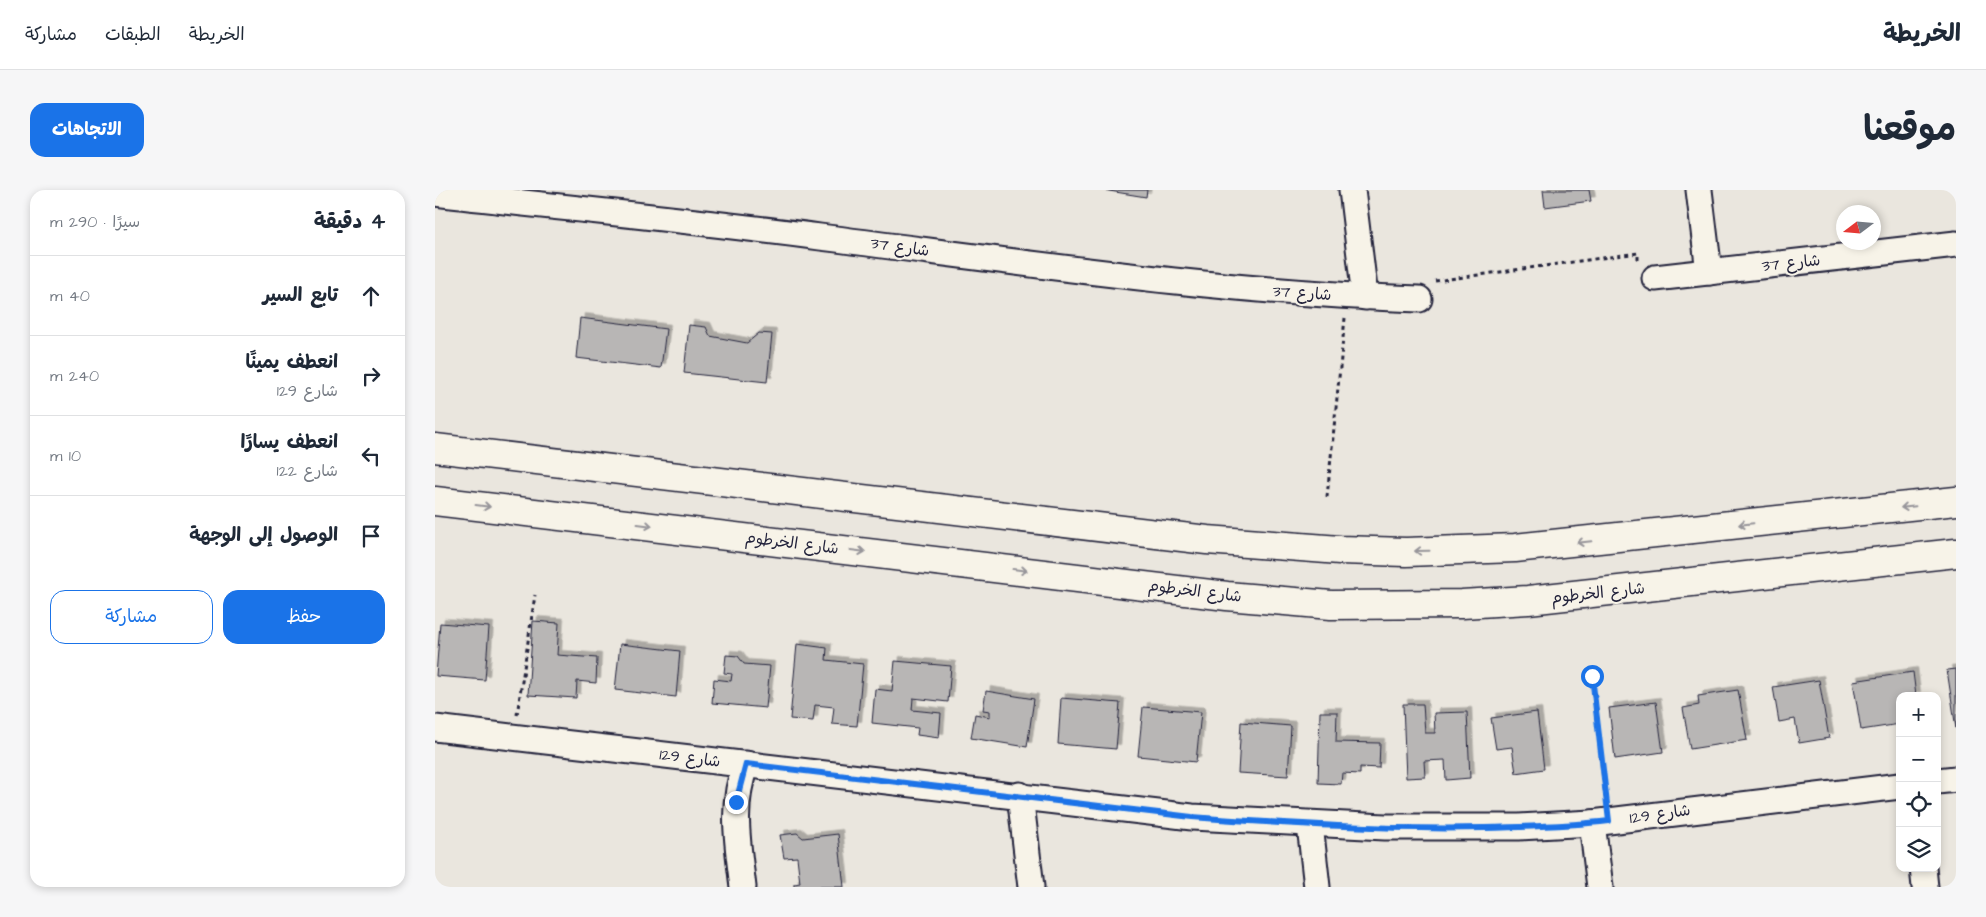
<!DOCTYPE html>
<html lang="ar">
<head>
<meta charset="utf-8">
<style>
	body { margin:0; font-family:"Architects Daughter","Playpen Sans Arabic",sans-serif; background:#f6f6f7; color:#1f2937; direction:rtl }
	.controls { position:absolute; right:15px; bottom:15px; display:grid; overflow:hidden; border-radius:10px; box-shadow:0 2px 8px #0003 }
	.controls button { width:45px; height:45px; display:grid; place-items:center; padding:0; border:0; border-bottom:1px solid #e0e1e3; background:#fff; color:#1f2937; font:25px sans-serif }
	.compass { position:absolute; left:1401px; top:15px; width:45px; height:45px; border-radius:50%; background:#fff; box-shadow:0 2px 8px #0003; rotate:254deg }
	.stop { position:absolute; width:15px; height:15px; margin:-11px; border:4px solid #1a73e8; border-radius:50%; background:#fff }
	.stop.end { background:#1a73e8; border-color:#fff; box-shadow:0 1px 5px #0008 }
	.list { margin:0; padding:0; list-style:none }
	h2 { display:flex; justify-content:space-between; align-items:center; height:65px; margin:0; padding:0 20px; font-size:21px }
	h2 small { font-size:16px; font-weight:400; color:#747a83 }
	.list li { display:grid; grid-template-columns:32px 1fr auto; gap:15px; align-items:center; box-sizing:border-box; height:80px; padding:0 20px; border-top:1px solid #e0e1e3 }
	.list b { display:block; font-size:19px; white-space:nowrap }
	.list p { margin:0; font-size:16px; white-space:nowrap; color:#747a83 }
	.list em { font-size:16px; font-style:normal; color:#747a83 }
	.actions { display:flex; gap:10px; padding:15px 20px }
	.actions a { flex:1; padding:11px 0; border:1px solid #1a73e8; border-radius:15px; text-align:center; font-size:18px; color:#1a73e8 }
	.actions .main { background:#1a73e8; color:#fff }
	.icon { flex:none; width:28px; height:28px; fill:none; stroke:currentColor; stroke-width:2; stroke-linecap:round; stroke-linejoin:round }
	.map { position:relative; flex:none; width:1521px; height:697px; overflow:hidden; direction:ltr; border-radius:15px }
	header { display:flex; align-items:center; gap:30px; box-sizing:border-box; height:70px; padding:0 25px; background:#fff; border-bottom:1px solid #e0e1e3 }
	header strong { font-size:24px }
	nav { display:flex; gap:28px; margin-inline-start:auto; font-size:18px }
	.intro { display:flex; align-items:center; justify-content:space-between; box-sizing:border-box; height:120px; padding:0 30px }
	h1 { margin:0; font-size:35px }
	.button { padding:12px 22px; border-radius:15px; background:#1a73e8; color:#fff; font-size:18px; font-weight:700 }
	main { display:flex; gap:30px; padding:0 30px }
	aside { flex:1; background:#fff; border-radius:15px; box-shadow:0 2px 8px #0003 }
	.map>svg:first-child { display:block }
</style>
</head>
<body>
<header>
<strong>الخريطة</strong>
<nav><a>الخريطة</a><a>الطبقات</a><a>مشاركة</a></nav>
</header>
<div class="intro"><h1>موقعنا</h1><a class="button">الاتجاهات</a></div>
<main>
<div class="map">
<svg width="1521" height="697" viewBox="0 0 1521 697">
	<defs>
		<filter id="shadow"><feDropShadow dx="4.5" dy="-4.5" stdDeviation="0" flood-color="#0004"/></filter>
	</defs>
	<rect width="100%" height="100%" fill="#eae6de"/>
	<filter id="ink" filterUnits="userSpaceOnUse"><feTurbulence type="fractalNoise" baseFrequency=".02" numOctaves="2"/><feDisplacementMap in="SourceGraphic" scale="10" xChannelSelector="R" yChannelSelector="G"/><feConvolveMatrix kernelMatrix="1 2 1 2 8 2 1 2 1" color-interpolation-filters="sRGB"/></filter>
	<g filter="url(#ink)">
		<g fill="#b8b6b5" stroke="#22223b" filter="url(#shadow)">
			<path d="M668,0H712L711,7Z"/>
			<path d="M1108,0H1154L1156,11L1110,17Z"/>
			<path d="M145,128L231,139L226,178L141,168Z"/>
			<path d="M254,135L271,137L275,146L312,153L324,143L337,144L332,192L249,183Z"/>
			<path d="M98,431L124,433L122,465L162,468L161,493L142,491L141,508L93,505Z"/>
			<path d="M5,433L54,437L50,490L1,486Z"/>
			<path d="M185,454L245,461L241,507L180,500Z"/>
			<path d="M362,454L392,458L391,470L428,474L422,536L397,534L399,517L380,515L378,531L355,529Z"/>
			<path d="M291,465L303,466L309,474L335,476L331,518L277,513L279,489L296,491L297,484L289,483Z"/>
			<path d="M460,471L516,476L513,512L478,508L477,520L506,523L504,548L482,545L483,538L437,533L440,499L457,501Z"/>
			<path d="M1521,479V539L1512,480Z"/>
			<path d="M1478,482L1481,506H1465V534L1426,540L1418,491Z"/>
			<path d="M1384,490L1394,548L1364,553L1360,529L1344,532L1338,497Z"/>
			<path d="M1303,500L1312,550L1255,559L1248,518L1264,515L1263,506Z"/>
			<path d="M551,501L599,509L592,557L536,548L540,524L555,527V521L548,520Z"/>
			<path d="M626,508L685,513L681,559L623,554Z"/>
			<path d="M1221,512L1228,562L1180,569L1174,518Z"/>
			<path d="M968,514H988L990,543H1000L999,523L1032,522L1035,588L1011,590L1010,570L989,571L990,587L971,588Z"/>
			<path d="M708,517L766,522L761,572L703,566Z"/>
			<path d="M885,522H902L901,552L945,553L944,578L925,577V584L907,583L906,594L883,593Z"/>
			<path d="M1102,522L1109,579L1081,583L1077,557L1061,559L1056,528Z"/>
			<path d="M806,532L856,536L853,586L803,583Z"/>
			<path d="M362,643L368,648L403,644L409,697H359V694L365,693L362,667L349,668L345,645Z"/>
		</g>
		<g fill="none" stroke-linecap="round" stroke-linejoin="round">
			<defs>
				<g id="street">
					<path d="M917,0L930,107"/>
					<path d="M1264,0L1274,82"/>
					<path d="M0,3C128,18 257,30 385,47C585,72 783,102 984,109"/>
					<path d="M1220,88L1521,54"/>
					<path d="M0,538L757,627L950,637H1084L1157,633L1465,596"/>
					<path d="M1502,591L1521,589"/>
					<path d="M585,605L596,697"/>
					<path d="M1157,633L1165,697"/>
					<path d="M875,635L882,697"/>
					<path d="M1488,678L1490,697"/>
					<path d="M308,697C303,655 295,615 311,574"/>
				</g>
				<g id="secondary">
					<path d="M0,258L772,350L905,360L971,362L1080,358L1521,311"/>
					<path d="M0,311L792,406L896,415L1027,414L1093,410L1521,363"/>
				</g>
			</defs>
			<use href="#street" stroke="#22223b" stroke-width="29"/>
			<use href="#secondary" stroke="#22223b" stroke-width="31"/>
			<g stroke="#22223b" stroke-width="3" stroke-dasharray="4 4" stroke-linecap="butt">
				<path d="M1000,91L1203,63V70"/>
				<path d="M892,307L910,128"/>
				<path d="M1157,486L1171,608"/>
				<path d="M82,525L100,405"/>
			</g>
			<use href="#street" stroke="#f7f3e8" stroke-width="25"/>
			<use href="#secondary" stroke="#f7f3e8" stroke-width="28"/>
		</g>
		<defs><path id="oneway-shaft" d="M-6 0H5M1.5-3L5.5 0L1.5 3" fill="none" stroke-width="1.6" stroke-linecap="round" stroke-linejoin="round" transform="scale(1.25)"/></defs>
		<g stroke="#97959a">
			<use href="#oneway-shaft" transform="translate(48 316) rotate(7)"/>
			<use href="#oneway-shaft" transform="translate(1473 317) rotate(174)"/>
			<use href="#oneway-shaft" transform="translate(1311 334) rotate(174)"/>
			<use href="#oneway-shaft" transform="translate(210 335) rotate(7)"/>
			<use href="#oneway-shaft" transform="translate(1149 352) rotate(174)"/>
			<use href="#oneway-shaft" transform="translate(423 361) rotate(7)"/>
			<use href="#oneway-shaft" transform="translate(987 361) rotate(179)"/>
			<use href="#oneway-shaft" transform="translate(585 380) rotate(7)"/>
		</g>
	</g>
	<g fill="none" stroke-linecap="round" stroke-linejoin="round" filter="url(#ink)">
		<path stroke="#1a73e8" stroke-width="6" d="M301,612L311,574L757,627C854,634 952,640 1049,638C1091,637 1133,636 1174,631L1157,486"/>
	</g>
	<g text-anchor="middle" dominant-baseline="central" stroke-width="4" stroke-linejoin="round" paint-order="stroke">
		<g font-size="16" fill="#22223b" stroke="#f7f3e8">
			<text transform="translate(465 57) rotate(8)">شارع 37</text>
			<text transform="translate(1356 73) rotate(-6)">شارع 37</text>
			<text transform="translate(867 103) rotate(4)">شارع 37</text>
			<text transform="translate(357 353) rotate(7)">شارع الخرطوم</text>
			<text transform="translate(760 401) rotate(7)">شارع الخرطوم</text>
			<text transform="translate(1163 403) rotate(-6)">شارع الخرطوم</text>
			<text transform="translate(255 568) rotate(7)">شارع 129</text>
			<text transform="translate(1225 624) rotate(-8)">شارع 129</text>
		</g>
	</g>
</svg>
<div class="controls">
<button>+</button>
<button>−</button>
<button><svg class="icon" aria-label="locate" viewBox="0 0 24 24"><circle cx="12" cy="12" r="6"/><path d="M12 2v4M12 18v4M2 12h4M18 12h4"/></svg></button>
<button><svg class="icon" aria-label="layers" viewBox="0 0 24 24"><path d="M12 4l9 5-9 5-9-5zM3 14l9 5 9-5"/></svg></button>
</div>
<svg class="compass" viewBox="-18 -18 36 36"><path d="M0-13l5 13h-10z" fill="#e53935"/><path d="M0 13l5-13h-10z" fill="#747a83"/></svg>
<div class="stop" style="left:1157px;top:486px"></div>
<div class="stop end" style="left:301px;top:612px"></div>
</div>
<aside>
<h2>4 دقيقة<small>سيرًا · 290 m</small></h2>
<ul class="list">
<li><svg class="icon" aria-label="ahead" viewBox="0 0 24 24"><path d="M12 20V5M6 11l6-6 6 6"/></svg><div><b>تابع السير</b></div><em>40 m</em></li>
<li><svg class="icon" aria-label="right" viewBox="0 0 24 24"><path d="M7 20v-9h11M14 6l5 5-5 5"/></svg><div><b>انعطف يمينًا</b><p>شارع 129</p></div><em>240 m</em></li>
<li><svg class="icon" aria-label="left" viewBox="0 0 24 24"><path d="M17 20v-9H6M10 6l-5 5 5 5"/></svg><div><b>انعطف يسارًا</b><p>شارع 122</p></div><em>10 m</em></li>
<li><svg class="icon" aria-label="arrive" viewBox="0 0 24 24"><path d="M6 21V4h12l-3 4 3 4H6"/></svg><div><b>الوصول إلى الوجهة</b></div></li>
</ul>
<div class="actions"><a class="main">حفظ</a><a>مشاركة</a></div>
</aside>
</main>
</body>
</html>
